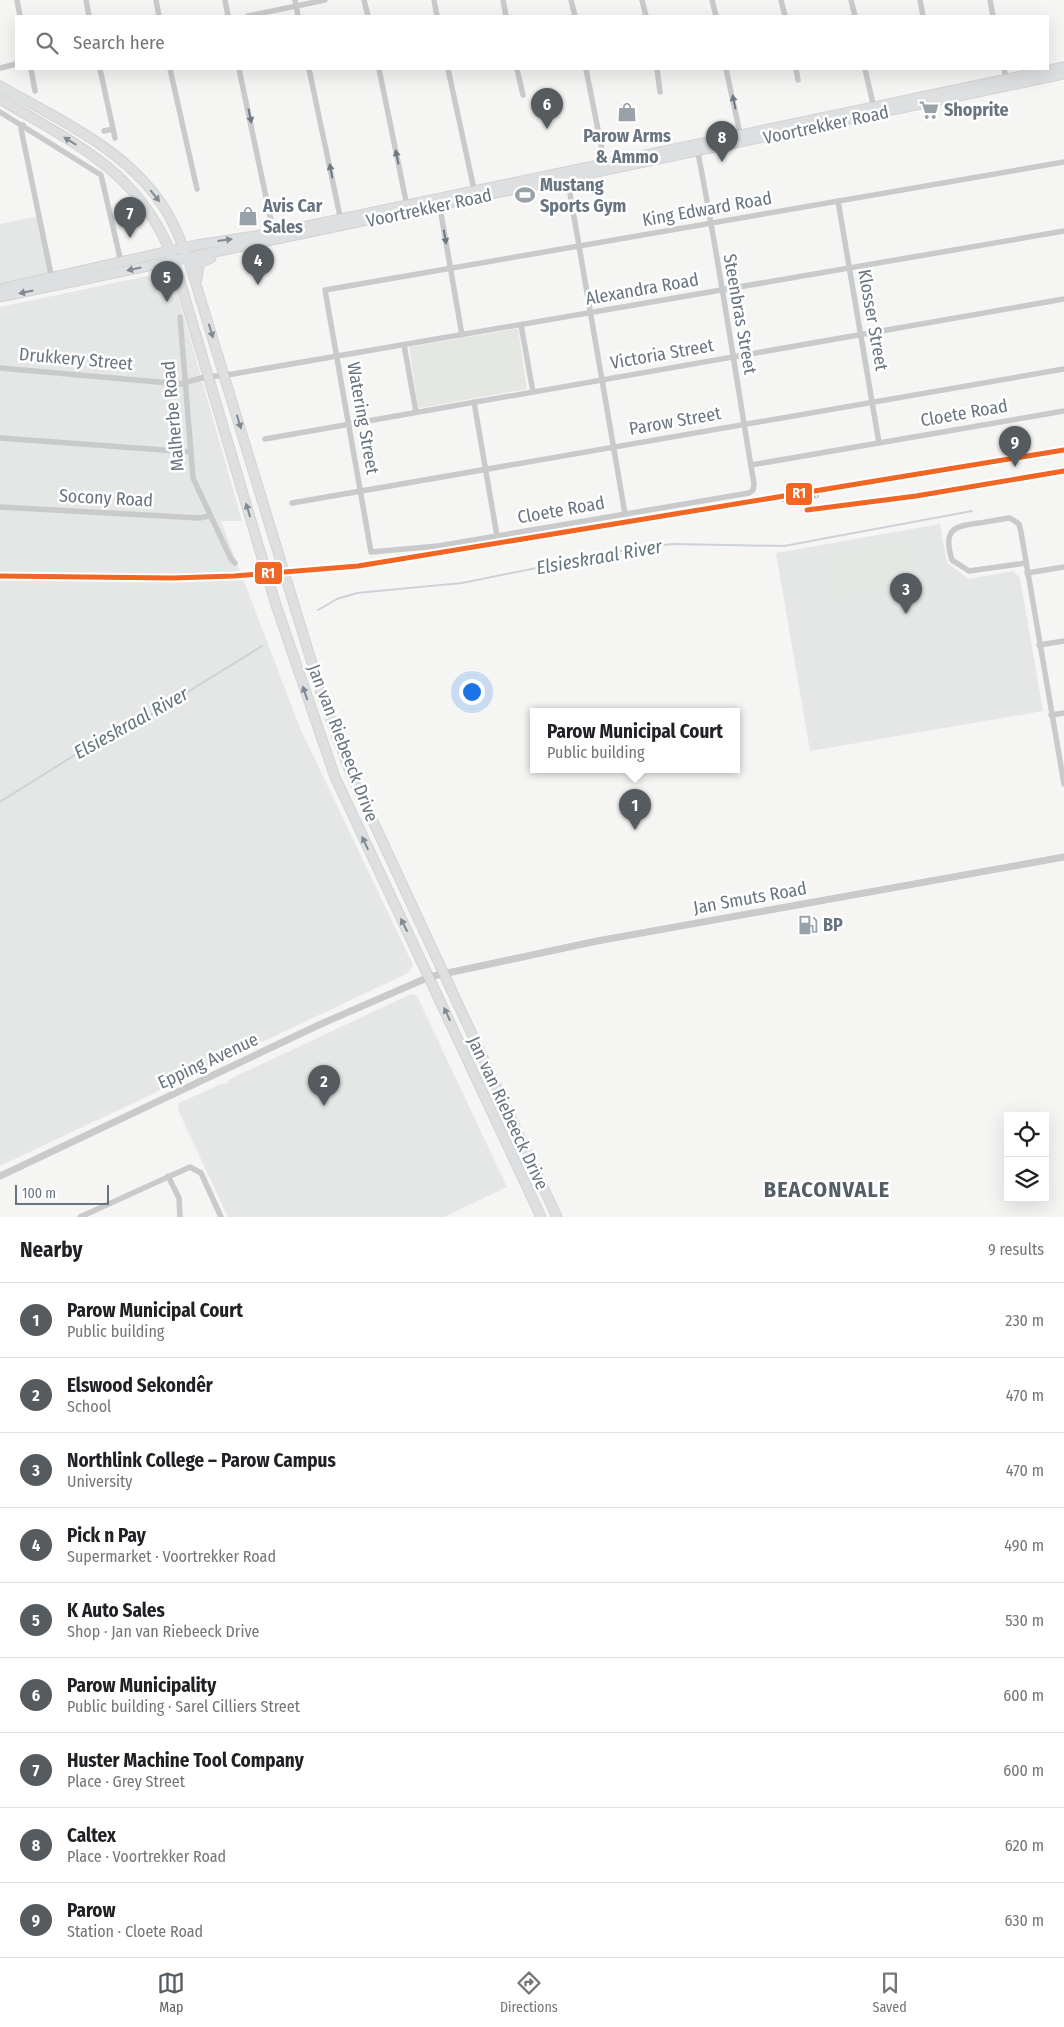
<!DOCTYPE html>
<html lang="en">
<head>
<meta charset="utf-8">
<style>
	body { margin:0; font-family:"Fira Sans Condensed",sans-serif; background:#f2f2f2; color:#202124 }
	.controls { position:absolute; right:15px; bottom:15px; display:grid; overflow:hidden; border-radius:0px; box-shadow:0 5px 20px #0002 }
	.controls button { width:45px; height:45px; display:grid; place-items:center; padding:0; border:0; border-bottom:1px solid #e0e0e0; background:#fff; color:#202124; font:25px sans-serif }
	.scale { position:absolute; left:15px; bottom:12px; width:94px; box-sizing:border-box; padding-left:5px; border:2px solid #687581; border-top:0; font-size:14px; line-height:18px; white-space:nowrap; color:#687581; -webkit-text-stroke:4px #fff; paint-order:stroke }
	.you { position:absolute; left:471px; top:691px; width:18px; height:18px; margin:-12px; border:4px solid #fff; border-radius:50%; background:#1a73e8; box-shadow:0 0 0 8px #1a73e833 }
	.badge { display:grid; place-items:center; width:32px; height:32px; border-radius:50%; background:#565b60; color:#fff; font-size:16px; font-weight:700 }
	.pin { position:absolute; translate:-50% -41px; filter:drop-shadow(0 1px 2px #0008) }
	.pin::after { content:''; position:absolute; top:26px; width:18px; height:15px; background:inherit; clip-path:polygon(0 0,100% 0,50% 100%) }
	.popup { position:absolute; left:530px; top:708px; width:210px; height:65px; box-sizing:border-box; display:grid; place-content:center; border-radius:0px; background:#fff; filter:drop-shadow(0 1px 4px #0005); font-size:16px; white-space:nowrap; color:#757577 }
	.popup b { font-size:19px; color:#202124 }
	.popup::after { content:''; position:absolute; left:50%; top:100%; margin-left:-10px; border:10px solid transparent; border-top-color:#fff }
	.list { margin:0; padding:0; list-style:none }
	h2 { display:flex; justify-content:space-between; align-items:center; height:65px; margin:0; padding:0 20px; font-size:21px }
	h2 small { font-size:16px; font-weight:400; color:#757577 }
	.list li { display:grid; grid-template-columns:32px 1fr auto; gap:15px; align-items:center; box-sizing:border-box; height:75px; padding:0 20px; border-top:1px solid #e0e0e0 }
	.list b { display:block; font-size:19px; white-space:nowrap }
	.list p { margin:0; font-size:16px; white-space:nowrap; color:#757577 }
	.list em { font-size:16px; font-style:normal; color:#757577 }
	.icon { flex:none; width:28px; height:28px; fill:none; stroke:currentColor; stroke-width:2; stroke-linecap:round; stroke-linejoin:round }
	.map { position:relative; flex:none; width:1064px; height:1217px; overflow:hidden }
	.search { position:absolute; background:#fff; box-shadow:0 5px 20px #0002; left:15px; right:15px; top:15px; height:55px; display:flex; align-items:center; gap:12px; box-sizing:border-box; padding:0 18px; border-radius:0px; color:#757577; font-size:19px }
	.sheet { height:740px; background:#fff }
	nav { display:flex; justify-content:space-around; align-items:center; box-sizing:border-box; height:70px; border-top:1px solid #e0e0e0; background:#fff; font-size:14px; color:#757577 }
	nav a { display:grid; justify-items:center; gap:2px }
	nav .on { color:#565b60 }
	.map>svg:first-child { display:block }
</style>
</head>
<body>
<div class="map">
<svg width="1064" height="1217" viewBox="0 0 1064 1217">
	<rect width="100%" height="100%" fill="#f5f5f4"/>
	<g fill="#e5e6e6">
		<path d="M38,216L51,277L0,288V224Z"/>
		<path d="M171,271L242,521H221L300,728L413,965L408,973L0,1166V307Z"/>
		<path d="M940,524L947,563L969,579L1013,571L1020,578L1043,711L810,751L776,553Z"/>
		<path d="M411,994L417,996L507,1187L444,1217H228L178,1110L179,1103L221,1084L229,1083L228,1080Z"/>
	</g>
	<g fill="#e4e7e2">
		<path d="M516,329H518L527,389L420,408L418,406L409,347Z"/>
		<path d="M907,539L915,583L832,598L824,554Z"/>
	</g>
	<g fill="none" stroke-linecap="round" stroke-linejoin="round">
		<g stroke="#ccd2d5" stroke-width="2">
			<path d="M318,610L337,599L357,593L462,583L641,547L674,544L784,546L972,511"/>
			<path d="M0,802L97,741L152,714L262,646"/>
		</g>
		<defs>
			<g id="primary">
				<path d="M0,86C57,119 125,148 163,206C174,222 180,240 188,258L322,696L351,774L557,1217"/>
				<path d="M0,99C78,146 140,171 174,261L276,605L335,777L541,1217"/>
				<path d="M197,279L199,263L211,258"/>
				<path d="M0,289L196,245L274,233L1064,67"/>
				<path d="M0,297L1064,74"/>
			</g>
		</defs>
		<use href="#primary" stroke="#d2d3d3" stroke-width="11"/>
		<g stroke="#c9cacb" stroke-width="5.5">
			<path d="M17,0L20,16"/>
			<path d="M86,0L89,16"/>
			<path d="M156,0L159,16"/>
			<path d="M225,0L228,16"/>
			<path d="M295,0L298,16"/>
			<path d="M364,0L368,16"/>
			<path d="M434,0L437,16"/>
			<path d="M503,0L506,16"/>
			<path d="M571,0L575,16"/>
			<path d="M642,0L646,16"/>
			<path d="M712,0L716,16"/>
			<path d="M781,0L785,16"/>
			<path d="M851,0L855,16"/>
			<path d="M920,0L923,16"/>
			<path d="M990,0L993,16"/>
			<path d="M248,16L325,0"/>
			<path d="M0,68L16,64"/>
			<path d="M31,69L35,91"/>
			<path d="M100,69L115,138"/>
			<path d="M170,69L197,189"/>
			<path d="M239,69L274,235"/>
			<path d="M309,69L341,221"/>
			<path d="M379,69L407,206"/>
			<path d="M448,69L475,194"/>
			<path d="M517,69L523,95"/>
			<path d="M586,69L605,165"/>
			<path d="M657,69L660,92"/>
			<path d="M726,69L741,138"/>
			<path d="M796,69L798,80"/>
			<path d="M865,69L874,108"/>
			<path d="M1004,69L1007,81"/>
			<path d="M0,112L101,175L121,262"/>
			<path d="M23,125L21,129L52,279"/>
			<path d="M104,131L113,129"/>
			<path d="M697,148C719,259 735,372 754,484L753,490L749,493L438,546L371,552L325,290C572,247 818,204 1064,162"/>
			<path d="M567,176L625,514"/>
			<path d="M838,201L879,443"/>
			<path d="M439,202L462,335"/>
			<path d="M180,317L193,478L231,559L235,563"/>
			<path d="M521,325L533,392"/>
			<path d="M404,345L416,412"/>
			<path d="M0,368L181,384L201,378L233,374L1064,231"/>
			<path d="M474,402L497,536"/>
			<path d="M0,438L191,452"/>
			<path d="M265,439L1064,299"/>
			<path d="M751,465L1064,411"/>
			<path d="M292,503L1064,369"/>
			<path d="M0,507L199,518L210,516"/>
			<path d="M1026,563L969,571L952,560C943,531 952,526 979,523C989,522 999,519 1010,518L1019,524L1021,532L1064,784"/>
			<path d="M1027,573L1064,567"/>
			<path d="M1039,645L1064,641"/>
			<path d="M1051,715L1064,713"/>
			<path d="M168,1176L179,1198L180,1217"/>
			<path d="M80,1217L190,1167L201,1173L221,1217"/>
		</g>
		<path stroke="#c9cacb" stroke-width="7" d="M0,1176L321,1024L429,977L597,941L1064,857"/>
		<use href="#primary" stroke="#dedfe0" stroke-width="9"/>
		<defs>
			<path id="rail" d="M783,500L817,496"/>
		</defs>
		<use href="#rail" stroke="#bfc0c1" stroke-width="4"/>
		<use href="#rail" stroke="#fff" stroke-width="2" stroke-dasharray="5.5" stroke-linecap="butt"/>
		<defs>
			<g id="rail-1">
				<path d="M807,510L916,496L1064,471"/>
				<path d="M0,576L172,578L234,576L358,566L1064,450"/>
			</g>
		</defs>
		<use href="#rail-1" stroke="#fff" stroke-width="9"/>
		<use href="#rail-1" stroke="#f26522" stroke-width="5"/>
	</g>
	<defs><path id="oneway-solid" d="M-6-.8H1V-3.2L6.5 0L1 3.2V.8H-6Z" transform="scale(1.25)"/></defs>
	<g fill="#6d7985">
		<use href="#oneway-solid" transform="translate(734 102) rotate(-102)"/>
		<use href="#oneway-solid" transform="translate(250 116) rotate(78)"/>
		<use href="#oneway-solid" transform="translate(397 157) rotate(-102)"/>
		<use href="#oneway-solid" transform="translate(331 171) rotate(-101)"/>
		<use href="#oneway-solid" transform="translate(445 237) rotate(80)"/>
	</g>
	<g fill="#808a94">
		<use href="#oneway-solid" transform="translate(70 141) rotate(-149)"/>
		<use href="#oneway-solid" transform="translate(155 196) rotate(51)"/>
		<use href="#oneway-solid" transform="translate(225 240) rotate(-7)"/>
		<use href="#oneway-solid" transform="translate(134 269) rotate(168)"/>
		<use href="#oneway-solid" transform="translate(26 292) rotate(168)"/>
		<use href="#oneway-solid" transform="translate(211 331) rotate(73)"/>
		<use href="#oneway-solid" transform="translate(239 422) rotate(73)"/>
		<use href="#oneway-solid" transform="translate(248 510) rotate(-107)"/>
		<use href="#oneway-solid" transform="translate(305 693) rotate(-109)"/>
		<use href="#oneway-solid" transform="translate(365 843) rotate(-115)"/>
		<use href="#oneway-solid" transform="translate(404 925) rotate(-117)"/>
		<use href="#oneway-solid" transform="translate(447 1014) rotate(-115)"/>
	</g>
	<defs>
		<symbol id="supermarket-bare" viewBox="-9 -9 18 18"><path d="M-6-5.5h2.5l.6 2H6L4.5 2H-2.5L-4.4-4H-6ZM-1.5 3.2a1.3 1.3 0 1 0 .1 0ZM3 3.2a1.3 1.3 0 1 0 .1 0Z" fill="#99a2a9" stroke="#fff" stroke-width="2.5" paint-order="stroke"/></symbol>
		<symbol id="shop-bare" viewBox="-9 -9 18 18"><path d="M-5-2.5h2.3a2.7 3.5 0 0 1 5.4 0H5L5.5 6h-11ZM-1.5-2.5h3a1.5 2.3 0 0 0-3 0Z" fill="#99a2a9" stroke="#fff" stroke-width="2.5" paint-order="stroke"/></symbol>
		<symbol id="stadium-bare" viewBox="-9 -9 18 18"><path d="M0-5a6.5 5 0 1 0 0 10a6.5 5 0 1 0 0-10ZM-3.5-1.8h7v3.6h-7Z" fill="#99a2a9" stroke="#fff" stroke-width="2.5" paint-order="stroke"/></symbol>
		<symbol id="fuel-bare" viewBox="-9 -9 18 18"><path d="M-5.5-6h7V0h2V4h1.3V-2.5L3-4.5l.8-.8L6-3V5H2.5V1h-1V6h-7ZM-4.2-4.7v3.2H.2V-4.7Z" fill="#99a2a9" stroke="#fff" stroke-width="2.5" paint-order="stroke"/></symbol>
	</defs>
	<g fill-rule="evenodd">
		<use href="#supermarket-bare" x="915" y="96" width="28" height="28"/>
		<use href="#shop-bare" x="613" y="98" width="28" height="28"/>
		<use href="#stadium-bare" x="511" y="181" width="28" height="28"/>
		<use href="#shop-bare" x="234" y="202" width="28" height="28"/>
		<use href="#fuel-bare" x="794" y="911" width="28" height="28"/>
	</g>
	<g text-anchor="middle" dominant-baseline="central" stroke-width="5" stroke-linejoin="round" paint-order="stroke">
		<g font-size="18" font-weight="bold" fill="#687581" stroke="#fff" text-anchor="start">
			<text x="944" y="110">Shoprite</text>
			<text x="627" y="136" text-anchor="middle">Parow Arms<tspan x="627" dy="21">&amp; Ammo</tspan></text>
			<text x="540" y="185">Mustang<tspan x="540" dy="21">Sports Gym</tspan></text>
			<text x="263" y="206">Avis Car<tspan x="263" dy="21">Sales</tspan></text>
			<text x="823" y="925">BP</text>
		</g>
		<g font-size="18" fill="#687581" stroke="#fff">
			<text transform="translate(826 125) rotate(-12)">Voortrekker Road</text>
			<text transform="translate(429 208) rotate(-12)">Voortrekker Road</text>
			<text transform="translate(707 209) rotate(-10)">King Edward Road</text>
			<text transform="translate(642 289) rotate(-10)">Alexandra Road</text>
			<text transform="translate(740 314) rotate(80)">Steenbras Street</text>
			<text transform="translate(873 320) rotate(80)">Klosser Street</text>
			<text transform="translate(662 354) rotate(-10)">Victoria Street</text>
			<text transform="translate(76 359) rotate(5)">Drukkery Street</text>
			<text transform="translate(964 413) rotate(-10)">Cloete Road</text>
			<text transform="translate(173 416) rotate(-95)">Malherbe Road</text>
			<text transform="translate(363 418) rotate(80)">Watering Street</text>
			<text transform="translate(675 421) rotate(-10)">Parow Street</text>
			<text transform="translate(106 498) rotate(3)">Socony Road</text>
			<text transform="translate(561 510) rotate(-10)">Cloete Road</text>
			<text transform="translate(343 743) rotate(69)">Jan van Riebeeck Drive</text>
			<text transform="translate(750 898) rotate(-10)">Jan Smuts Road</text>
			<text transform="translate(208 1061) rotate(-25)">Epping Avenue</text>
			<text transform="translate(508 1113) rotate(65)">Jan van Riebeeck Drive</text>
		</g>
		<g font-size="19" font-style="italic" fill="#63767e" stroke="#fff">
			<text transform="translate(599 557) rotate(-10)">Elsieskraal River</text>
			<text transform="translate(131 723) rotate(-29)">Elsieskraal River</text>
		</g>
		<g font-size="22" font-weight="bold" letter-spacing="1" fill="#555e67" stroke="#fff">
			<text x="827" y="1189">BEACONVALE</text>
		</g>
	</g>
	<g stroke="#fff" stroke-width="2">
		<rect x="785" y="482" width="28" height="24" rx="5" fill="#f26522"/>
		<rect x="254" y="561" width="29" height="24" rx="5" fill="#f26522"/>
	</g>
	<g font-size="14" text-anchor="middle" font-weight="bold" fill="#fff">
		<text x="799" y="498">R1</text>
		<text x="268" y="578">R1</text>
	</g>
</svg>
<div class="controls">
<button><svg class="icon" aria-label="locate" viewBox="0 0 24 24"><circle cx="12" cy="12" r="6"/><path d="M12 2v4M12 18v4M2 12h4M18 12h4"/></svg></button>
<button><svg class="icon" aria-label="layers" viewBox="0 0 24 24"><path d="M12 4l9 5-9 5-9-5zM3 14l9 5 9-5"/></svg></button>
</div>
<div class="scale">100 m</div>
<div class="you"></div>
<div class="pin badge" style="left:635px;top:830px">1</div>
<div class="popup"><b>Parow Municipal Court</b>Public building</div>
<div class="pin badge" style="left:324px;top:1106px">2</div>
<div class="pin badge" style="left:906px;top:614px">3</div>
<div class="pin badge" style="left:258px;top:285px">4</div>
<div class="pin badge" style="left:167px;top:302px">5</div>
<div class="pin badge" style="left:547px;top:129px">6</div>
<div class="pin badge" style="left:130px;top:238px">7</div>
<div class="pin badge" style="left:722px;top:162px">8</div>
<div class="pin badge" style="left:1015px;top:467px">9</div>
<div class="search"><svg class="icon" aria-label="search" viewBox="0 0 24 24"><circle cx="10" cy="10" r="6"/><path d="M15 15l6 6"/></svg>Search here</div>
</div>
<section class="sheet">
<h2>Nearby<small>9 results</small></h2>
<ul class="list">
<li><span class="badge">1</span><div><b>Parow Municipal Court</b><p>Public building</p></div><em>230 m</em></li>
<li><span class="badge">2</span><div><b>Elswood Sekondêr</b><p>School</p></div><em>470 m</em></li>
<li><span class="badge">3</span><div><b>Northlink College – Parow Campus</b><p>University</p></div><em>470 m</em></li>
<li><span class="badge">4</span><div><b>Pick n Pay</b><p>Supermarket · Voortrekker Road</p></div><em>490 m</em></li>
<li><span class="badge">5</span><div><b>K Auto Sales</b><p>Shop · Jan van Riebeeck Drive</p></div><em>530 m</em></li>
<li><span class="badge">6</span><div><b>Parow Municipality</b><p>Public building · Sarel Cilliers Street</p></div><em>600 m</em></li>
<li><span class="badge">7</span><div><b>Huster Machine Tool Company</b><p>Place · Grey Street</p></div><em>600 m</em></li>
<li><span class="badge">8</span><div><b>Caltex</b><p>Place · Voortrekker Road</p></div><em>620 m</em></li>
<li><span class="badge">9</span><div><b>Parow</b><p>Station · Cloete Road</p></div><em>630 m</em></li>
</ul>
</section>
<nav>
<a class="on"><svg class="icon" aria-label="map" viewBox="0 0 24 24"><path d="M3 6l6-2 6 2 6-2v14l-6 2-6-2-6 2zM9 4v14M15 6v14"/></svg>Map</a>
<a><svg class="icon" aria-label="directions" viewBox="0 0 24 24"><path d="M12 3l9 9-9 9-9-9zM9 14v-3h6M13 9l2 2-2 2"/></svg>Directions</a>
<a><svg class="icon" aria-label="saved" viewBox="0 0 24 24"><path d="M7 4h10v16l-5-4-5 4z"/></svg>Saved</a>
</nav>
</body>
</html>
